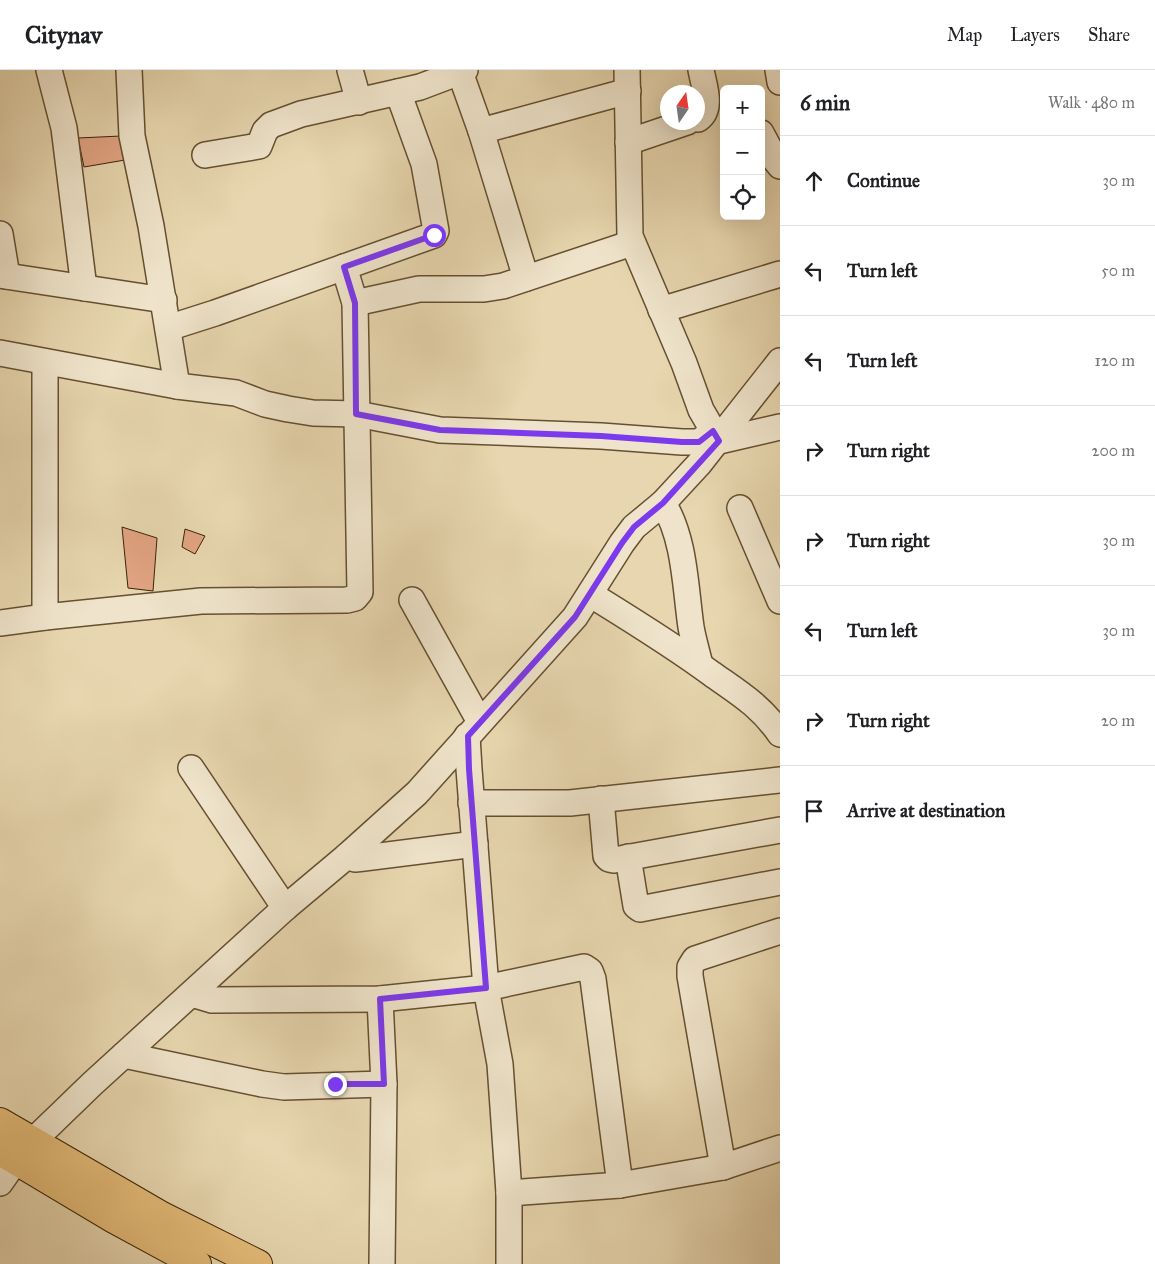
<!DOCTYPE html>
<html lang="en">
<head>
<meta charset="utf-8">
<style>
	body { margin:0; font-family:"IM FELL Great Primer",serif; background:#f6f6f6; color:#202124 }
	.controls { position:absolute; right:15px; top:15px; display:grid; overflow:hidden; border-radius:8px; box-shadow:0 5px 20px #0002 }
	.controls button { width:45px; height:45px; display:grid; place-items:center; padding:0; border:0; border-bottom:1px solid #e0e0e0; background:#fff; color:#202124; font:25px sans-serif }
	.compass { position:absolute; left:660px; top:15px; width:45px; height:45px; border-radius:50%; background:#fff; box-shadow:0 5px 20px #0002; rotate:13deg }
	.stop { position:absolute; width:15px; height:15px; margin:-11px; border:4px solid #7c3aed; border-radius:50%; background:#fff }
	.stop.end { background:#7c3aed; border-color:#fff; box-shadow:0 1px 5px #0008 }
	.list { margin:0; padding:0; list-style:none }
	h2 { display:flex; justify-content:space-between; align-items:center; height:65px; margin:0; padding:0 20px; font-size:21px }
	h2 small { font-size:16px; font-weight:400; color:#757577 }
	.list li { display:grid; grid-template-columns:32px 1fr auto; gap:15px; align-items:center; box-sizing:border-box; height:90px; padding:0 20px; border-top:1px solid #e0e0e0 }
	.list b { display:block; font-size:19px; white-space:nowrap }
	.list em { font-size:16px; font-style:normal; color:#757577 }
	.icon { flex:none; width:28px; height:28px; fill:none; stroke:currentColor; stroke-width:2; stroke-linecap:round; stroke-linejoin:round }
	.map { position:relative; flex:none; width:780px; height:1194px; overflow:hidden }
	header { display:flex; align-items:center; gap:30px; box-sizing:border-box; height:70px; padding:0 25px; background:#fff; border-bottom:1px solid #e0e0e0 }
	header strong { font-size:24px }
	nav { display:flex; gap:28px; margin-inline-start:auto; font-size:18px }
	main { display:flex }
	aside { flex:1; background:#fff }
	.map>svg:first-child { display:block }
</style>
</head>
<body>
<header>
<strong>Citynav</strong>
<nav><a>Map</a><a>Layers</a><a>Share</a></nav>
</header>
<main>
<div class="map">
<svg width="780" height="1194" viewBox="0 0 780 1194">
	<rect width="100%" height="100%" fill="#e7d6af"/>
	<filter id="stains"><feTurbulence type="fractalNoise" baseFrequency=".004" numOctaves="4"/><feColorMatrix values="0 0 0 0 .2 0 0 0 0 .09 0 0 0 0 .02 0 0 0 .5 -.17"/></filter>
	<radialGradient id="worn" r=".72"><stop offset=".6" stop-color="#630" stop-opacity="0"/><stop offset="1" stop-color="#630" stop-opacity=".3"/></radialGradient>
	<g fill="#e2a484" stroke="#3a2306">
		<path d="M121,66L125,90L84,97L78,68Z"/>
		<path d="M122,457L157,468L153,521L128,518Z"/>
		<path d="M185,459L205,466L195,484L182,477Z"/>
	</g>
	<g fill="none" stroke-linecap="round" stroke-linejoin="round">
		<defs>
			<g id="street">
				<path d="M49,0L64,58L84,218"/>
				<path d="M129,0L132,66L151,156L177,316"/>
				<path d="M350,0L359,32"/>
				<path d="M627,0L630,166L684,293L701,340L719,371L780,357"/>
				<path d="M778,0L780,12"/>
				<path d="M460,2L481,61L526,208"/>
				<path d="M698,49C713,39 704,16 701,0"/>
				<path d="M481,61L628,21"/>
				<path d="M761,63L776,91L780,96"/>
				<path d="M628,72L687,52"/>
				<path d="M205,85L259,76L265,61L271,55L301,44L420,17L465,0"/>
				<path d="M0,164L7,206"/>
				<path d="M0,205L164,230"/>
				<path d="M355,233L419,219H484L503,216L632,173"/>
				<path d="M661,240L780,204"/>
				<path d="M168,258L215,243L434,165L436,161L424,94L398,22"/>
				<path d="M0,283L177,316L236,323L265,334L288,339L313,343L357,344L440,360L601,366L682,372H699L713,361"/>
				<path d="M663,433C685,469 685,515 691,557C693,569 697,582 700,595"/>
				<path d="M740,438L780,531"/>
				<path d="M590,524C632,550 673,575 712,604C739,623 761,636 780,664"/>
				<path d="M412,530L480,652"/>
				<path d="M45,547V292"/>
				<path d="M0,553L45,547L201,531L347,530L355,528L360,522L355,233L344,197"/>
				<path d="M467,666L469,699L486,918L500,994L509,1123V1194"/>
				<path d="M191,698L285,838"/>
				<path d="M601,729L606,786L609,789L614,790L780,760"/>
				<path d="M471,733H570L780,710"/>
				<path d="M347,786L355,789L364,788L475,774"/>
				<path d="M628,787L636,836L640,839L780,812"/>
				<path d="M192,924L212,930L380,929L486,918L584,897L590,901L593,909L620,1115"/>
				<path d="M380,929L384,1014L382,1194"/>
				<path d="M124,985L262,1014L284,1017L384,1014"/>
				<path d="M33,1071L92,1014L285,838L347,786L417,723L575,547L622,473L634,457L663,433L699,394L780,291"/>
				<path d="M723,1097L690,906V897L695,889L780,861"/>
				<path d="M0,1113L16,1090"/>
				<path d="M509,1123L620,1115L723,1097L780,1078"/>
			</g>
			<g id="primary">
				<path d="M0,1052L162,1146L258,1194"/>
				<path d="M0,1081L114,1149L197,1194"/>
			</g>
		</defs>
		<use href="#street" stroke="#655030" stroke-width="28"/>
		<use href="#primary" stroke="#3a2306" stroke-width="30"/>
		<use href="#street" stroke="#efe4cb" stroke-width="25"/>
		<use href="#primary" stroke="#e4bb78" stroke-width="28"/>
	</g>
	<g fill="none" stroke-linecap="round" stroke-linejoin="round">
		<path stroke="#7c3aed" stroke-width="6" d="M335,1014H384L380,929L486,918L469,699L468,666L575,547L622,473L634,457L663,433L719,371L713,361L699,372H682L601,366L440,360L356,344L355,233L344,197L434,165"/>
	</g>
	<rect width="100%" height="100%" filter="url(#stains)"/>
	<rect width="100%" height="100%" fill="url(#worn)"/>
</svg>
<div class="controls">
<button>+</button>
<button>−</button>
<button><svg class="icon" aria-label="locate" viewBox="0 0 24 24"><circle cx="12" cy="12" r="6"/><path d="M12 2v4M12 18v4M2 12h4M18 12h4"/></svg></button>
</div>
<svg class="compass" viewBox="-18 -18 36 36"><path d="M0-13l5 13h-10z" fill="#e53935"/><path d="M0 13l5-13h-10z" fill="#757577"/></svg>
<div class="stop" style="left:434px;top:165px"></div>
<div class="stop end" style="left:335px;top:1014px"></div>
</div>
<aside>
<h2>6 min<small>Walk · 480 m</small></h2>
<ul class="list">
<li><svg class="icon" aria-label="ahead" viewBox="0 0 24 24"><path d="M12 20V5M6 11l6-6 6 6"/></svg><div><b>Continue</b></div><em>30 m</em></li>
<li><svg class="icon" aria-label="left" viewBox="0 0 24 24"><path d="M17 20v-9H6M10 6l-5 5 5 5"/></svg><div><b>Turn left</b></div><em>50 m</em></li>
<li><svg class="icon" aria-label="left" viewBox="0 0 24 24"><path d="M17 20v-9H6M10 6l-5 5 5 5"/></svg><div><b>Turn left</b></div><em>120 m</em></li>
<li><svg class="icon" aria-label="right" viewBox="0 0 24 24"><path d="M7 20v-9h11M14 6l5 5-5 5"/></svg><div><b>Turn right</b></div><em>200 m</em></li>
<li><svg class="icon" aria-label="right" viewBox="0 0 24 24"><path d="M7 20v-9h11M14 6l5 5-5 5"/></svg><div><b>Turn right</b></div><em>30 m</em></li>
<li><svg class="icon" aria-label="left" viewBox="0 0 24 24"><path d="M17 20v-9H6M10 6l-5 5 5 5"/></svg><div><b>Turn left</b></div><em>30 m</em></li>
<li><svg class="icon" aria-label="right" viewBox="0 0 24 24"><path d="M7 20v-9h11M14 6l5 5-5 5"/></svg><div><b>Turn right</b></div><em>20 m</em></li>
<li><svg class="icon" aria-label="arrive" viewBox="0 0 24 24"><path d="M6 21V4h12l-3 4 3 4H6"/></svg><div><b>Arrive at destination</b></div></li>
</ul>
</aside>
</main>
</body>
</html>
